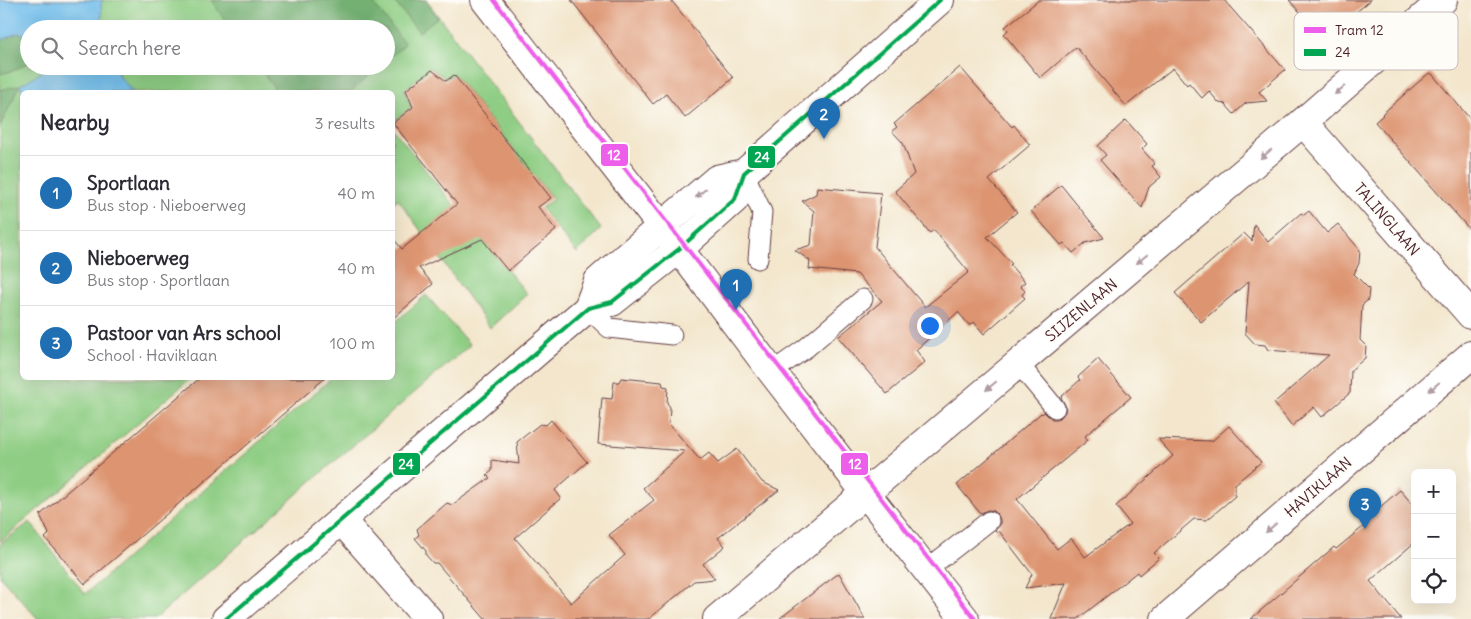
<!DOCTYPE html>
<html lang="en">
<head>
<meta charset="utf-8">
<style>
	body { margin:0; font-family:Delius,sans-serif; background:#f7f7f7; color:#2b2b33 }
	.controls { position:absolute; right:15px; bottom:15px; display:grid; overflow:hidden; border-radius:8px; box-shadow:0 5px 20px #0002 }
	.controls button { width:45px; height:45px; display:grid; place-items:center; padding:0; border:0; border-bottom:1px solid #e1e1e2; background:#fff; color:#2b2b33; font:25px sans-serif }
	.you { position:absolute; left:929px; top:325px; width:18px; height:18px; margin:-12px; border:4px solid #fff; border-radius:50%; background:#1a73e8; box-shadow:0 0 0 8px #1a73e833 }
	.badge { display:grid; place-items:center; width:32px; height:32px; border-radius:50%; background:#1f6fb2; color:#fff; font-size:16px; font-weight:700 }
	.pin { position:absolute; translate:-50% -41px; filter:drop-shadow(0 1px 2px #0008) }
	.pin::after { content:''; position:absolute; top:26px; width:18px; height:15px; background:inherit; clip-path:polygon(0 0,100% 0,50% 100%) }
	.list { margin:0; padding:0; list-style:none }
	h2 { display:flex; justify-content:space-between; align-items:center; height:65px; margin:0; padding:0 20px; font-size:21px }
	h2 small { font-size:16px; font-weight:400; color:#7c7c81 }
	.list li { display:grid; grid-template-columns:32px 1fr auto; gap:15px; align-items:center; box-sizing:border-box; height:75px; padding:0 20px; border-top:1px solid #e1e1e2 }
	.list b { display:block; font-size:19px; white-space:nowrap }
	.list p { margin:0; font-size:16px; white-space:nowrap; color:#7c7c81 }
	.list em { font-size:16px; font-style:normal; color:#7c7c81 }
	.icon { flex:none; width:28px; height:28px; fill:none; stroke:currentColor; stroke-width:2; stroke-linecap:round; stroke-linejoin:round }
	.map { position:relative; flex:none; width:1471px; height:619px; overflow:hidden }
	.search { position:absolute; background:#fff; box-shadow:0 5px 20px #0002; left:20px; top:20px; width:375px; height:55px; display:flex; align-items:center; gap:12px; box-sizing:border-box; padding:0 18px; border-radius:28px; color:#7c7c81; font-size:19px }
	.panel { position:absolute; background:#fff; box-shadow:0 5px 20px #0002; left:20px; top:90px; width:375px; height:290px; border-radius:8px }
	.map>svg:first-child { display:block }
</style>
</head>
<body>
<div class="map">
<svg width="1471" height="619" viewBox="0 0 1471 619">
	<rect width="100%" height="100%" fill="#fdfcf7"/>
	<filter id="ink" filterUnits="userSpaceOnUse"><feTurbulence type="fractalNoise" baseFrequency=".02" numOctaves="2"/><feDisplacementMap in="SourceGraphic" scale="10" xChannelSelector="R" yChannelSelector="G"/><feConvolveMatrix kernelMatrix="1 2 1 2 8 2 1 2 1" color-interpolation-filters="sRGB"/></filter>
	<filter id="wash" filterUnits="userSpaceOnUse"><feTurbulence type="fractalNoise" baseFrequency=".0096" numOctaves="4" result="noise"/><feDisplacementMap in="SourceGraphic" scale="20" xChannelSelector="R" yChannelSelector="G"/><feGaussianBlur stdDeviation="1.12" result="paint"/><feColorMatrix in="noise" values="0 0 0 0 0 0 0 0 0 0 0 0 0 0 0 0 0 1.4 0 .05"/><feComposite in="paint" operator="in"/></filter>
	<g filter="url(#wash)">
		<rect width="100%" height="100%" fill="#f3e6cc"/>
		<g fill="#8fcd84" stroke="#6c7658" fill-rule="evenodd">
			<path d="M0,0H426L601,229L577,253L541,208L553,199L454,74L446,79L431,68L404,90L411,107L393,122L392,92H22V378H191L0,542ZM29,29H386V66H29Z"/>
			<path d="M392,127L428,173L527,294L490,328L398,199L393,203Z"/>
			<path d="M426,295L470,345L306,486L155,619H38L0,576V544L30,522L85,594L332,378H392L393,324Z"/>
		</g>
		<g fill="#73b072" stroke="#5e684e">
			<path d="M211,0H371L405,44L386,61V29H231Z"/>
			<path d="M393,0H426L438,17L419,32Z"/>
			<path d="M17,33L29,35V62L13,71L0,74V41Z"/>
			<path d="M258,66H380L350,92H277Z"/>
			<path d="M20,85L0,126V90Z"/>
		</g>
		<g fill="#71beeb" stroke="#5e6e8b">
			<path d="M0,0H103L101,4L102,17L85,29H29V35L17,33L0,41Z"/>
			<path d="M52,66H117L118,75L133,92H23L20,85Z"/>
		</g>
		<g id="blocks">
			<g fill="#dd9471">
				<path d="M571,0H671L733,78L685,118L666,94L653,104Z"/>
				<path d="M1039,0H1224L1285,70L1259,92L1267,101L1246,103L1234,114L1225,104L1219,103L1209,91L1202,98L1189,83L1187,85L1173,68L1126,106L1076,47L1040,78L1004,34L1008,30L1005,27Z"/>
				<path d="M1289,0H1371L1339,26L1334,27L1323,37Z"/>
				<path d="M960,67L1012,127L1014,125L1030,145L989,180L1017,212L987,237L1012,264L1010,265L1025,282L1020,286L1025,291L1022,295L1025,298L984,334L974,322L970,326L958,312L916,350L925,362L887,394L838,337L882,301L857,274L809,269L810,261L795,250L811,245L814,211L802,201L816,194L817,187L881,193L875,247L925,307L969,272L934,230L930,233L895,191L914,174L903,143L892,131L897,127L894,124Z"/>
				<path d="M432,70L446,81L454,75L551,198L538,207L556,230L508,271L482,239L419,268L433,284L392,319V237L402,249L457,204L393,123L413,107L406,90Z"/>
				<path d="M1429,73L1432,74L1471,120V231L1375,122L1383,115L1382,114Z"/>
				<path d="M1126,120L1147,144L1142,149L1155,164L1152,166L1161,177L1149,187L1142,208L1100,160L1106,155L1098,146Z"/>
				<path d="M1061,185L1104,238L1085,243L1073,253L1064,243L1061,245L1031,211Z"/>
				<path d="M1309,211L1327,233L1338,224L1360,250L1359,263L1354,274L1369,289L1368,300L1362,305L1360,340L1366,346L1365,358L1351,370L1350,393L1322,417L1314,407L1292,426L1274,403L1329,355L1268,350L1265,345L1255,344L1245,333L1249,281L1201,322L1175,293L1244,233L1252,241L1254,224L1268,242L1301,213L1304,215Z"/>
				<path d="M1098,359L1131,397L1085,436L1088,440L1017,499L1057,549L1071,538L1085,557L1130,524L1116,506L1173,456L1158,439L1212,441L1229,426L1261,462L1235,484V496L1207,520L1194,519L1154,553L1159,558L1139,575L1137,572L1078,619H1051L1066,583L1025,588L1032,574L999,531L997,533L995,531L1000,525V520L998,515L994,511L988,510L980,513L957,485L1041,413L1042,414L1044,412L1052,419H1057L1062,416L1065,412L1066,407L1061,397L1080,380L1078,377Z"/>
				<path d="M200,378H325L85,584L45,538L49,534L40,515Z"/>
				<path d="M621,378L662,382L663,386L668,387L667,403L670,407L669,424L700,460L709,453L718,463L737,449L762,482L779,490L718,538L725,546L703,564L715,579L694,581L649,619H485L437,563H433L426,555V551L415,538L419,535L417,529L447,503L452,505L490,478L487,475L492,471V460L519,464L517,442L540,424L546,425L551,420L587,462L555,490L561,498L515,538L571,603L625,555L609,535L654,500L643,488L685,451L598,444L602,398L612,399L614,382H619Z"/>
				<path d="M1400,490L1415,507V542L1370,581L1401,619H1251L1334,547L1336,549L1369,522L1366,519Z"/>
				<path d="M839,573L865,619H779Z"/>
			</g>
		</g>
	</g>
	<g filter="url(#ink)">
		<use href="#blocks" fill-opacity="0" stroke="#633d43" stroke-width="1"/>
		<g fill="none" stroke-linecap="round" stroke-linejoin="round">
			<defs>
				<g id="service">
					<path d="M744,173L762,212L758,259"/>
					<path d="M588,308L609,328L672,335"/>
					<path d="M1018,363L1055,408"/>
					<path d="M772,372L806,348L863,299"/>
					<path d="M926,570L989,521"/>
				</g>
				<g id="minor">
					<path d="M1303,122L1471,315"/>
					<path d="M588,308L598,281L614,267L717,179L744,173L940,0"/>
					<path d="M341,520L428,619"/>
					<path d="M226,619L588,308L612,302L679,249L735,199L744,173"/>
					<path d="M717,619L1303,122L1443,0"/>
					<path d="M1165,619L1471,355"/>
				</g>
				<path id="tertiary" d="M485,0L679,249L772,372L865,492L965,619"/>
			</defs>
			<use href="#service" stroke="#633d43" stroke-width="21"/>
			<use href="#minor" stroke="#633d43" stroke-width="30"/>
			<use href="#tertiary" stroke="#633d43" stroke-width="30"/>
			<use href="#service" stroke="#fff" stroke-width="19"/>
			<use href="#minor" stroke="#fff" stroke-width="28"/>
			<use href="#tertiary" stroke="#fff" stroke-width="28"/>
			<defs>
				<path id="bus-1" d="M226,619L588,308L612,302L679,249L735,199L744,173L940,0"/>
			</defs>
			<use href="#bus-1" stroke="#fdfcf7" stroke-width="8"/>
			<use href="#bus-1" stroke="#00a651" stroke-width="4"/>
			<defs>
				<path id="tram-1" d="M494,0L975,619"/>
			</defs>
			<use href="#tram-1" stroke="#fdfcf7" stroke-width="8"/>
			<use href="#tram-1" stroke="#ed5fea" stroke-width="4"/>
		</g>
		<defs><path id="oneway-solid" d="M-6-.8H1V-3.2L6.5 0L1 3.2V.8H-6Z" transform="scale(1.25)"/></defs>
		<g fill="#ae9aa0">
			<use href="#oneway-solid" transform="translate(1340 90) rotate(139)"/>
			<use href="#oneway-solid" transform="translate(1266 154) rotate(140)"/>
			<use href="#oneway-solid" transform="translate(701 193) rotate(140)"/>
			<use href="#oneway-solid" transform="translate(1142 259) rotate(140)"/>
			<use href="#oneway-solid" transform="translate(991 386) rotate(140)"/>
			<use href="#oneway-solid" transform="translate(1434 387) rotate(139)"/>
			<use href="#oneway-solid" transform="translate(1271 528) rotate(139)"/>
		</g>
	</g>
	<g text-anchor="middle" dominant-baseline="central" stroke-width="4" stroke-linejoin="round" paint-order="stroke">
		<g font-size="15" fill="#4a1f2b" stroke="#fdfcf7">
			<text transform="translate(1387 219) rotate(49)">TALINGLAAN</text>
			<text transform="translate(1081 310) rotate(-40)">SIJZENLAAN</text>
			<text transform="translate(1318 487) rotate(-41)">HAVIKLAAN</text>
		</g>
	</g>
	<rect x="1294" y="12" width="164" height="58" rx="8" fill="#fdfcf7" stroke="#c7baba" stroke-width="1"/>
	<rect x="1304" y="27" width="22" height="6" fill="#ed5fea"/>
	<rect x="1304" y="49" width="22" height="7" fill="#00a651"/>
	<g font-size="14" fill="#4a1f2b">
		<text x="1335" y="35">Tram 12</text>
		<text x="1335" y="57">24</text>
	</g>
	<g stroke="#fdfcf7" stroke-width="2">
		<rect x="600" y="143" width="29" height="24" rx="5" fill="#ed5fea"/>
		<rect x="747" y="145" width="29" height="24" rx="5" fill="#00a651"/>
		<rect x="392" y="452" width="29" height="24" rx="5" fill="#00a651"/>
		<rect x="840" y="452" width="29" height="24" rx="5" fill="#ed5fea"/>
	</g>
	<g font-size="14" text-anchor="middle" font-weight="bold" fill="#fff">
		<text x="614" y="160">12</text>
		<text x="762" y="162">24</text>
		<text x="406" y="469">24</text>
		<text x="855" y="469">12</text>
	</g>
</svg>
<div class="controls">
<button>+</button>
<button>−</button>
<button><svg class="icon" aria-label="locate" viewBox="0 0 24 24"><circle cx="12" cy="12" r="6"/><path d="M12 2v4M12 18v4M2 12h4M18 12h4"/></svg></button>
</div>
<div class="you"></div>
<div class="pin badge" style="left:736px;top:310px">1</div>
<div class="pin badge" style="left:824px;top:139px">2</div>
<div class="pin badge" style="left:1365px;top:529px">3</div>
<div class="search"><svg class="icon" aria-label="search" viewBox="0 0 24 24"><circle cx="10" cy="10" r="6"/><path d="M15 15l6 6"/></svg>Search here</div>
<section class="panel">
<h2>Nearby<small>3 results</small></h2>
<ul class="list">
<li><span class="badge">1</span><div><b>Sportlaan</b><p>Bus stop · Nieboerweg</p></div><em>40 m</em></li>
<li><span class="badge">2</span><div><b>Nieboerweg</b><p>Bus stop · Sportlaan</p></div><em>40 m</em></li>
<li><span class="badge">3</span><div><b>Pastoor van Ars school</b><p>School · Haviklaan</p></div><em>100 m</em></li>
</ul>
</section>
</div>
</body>
</html>
